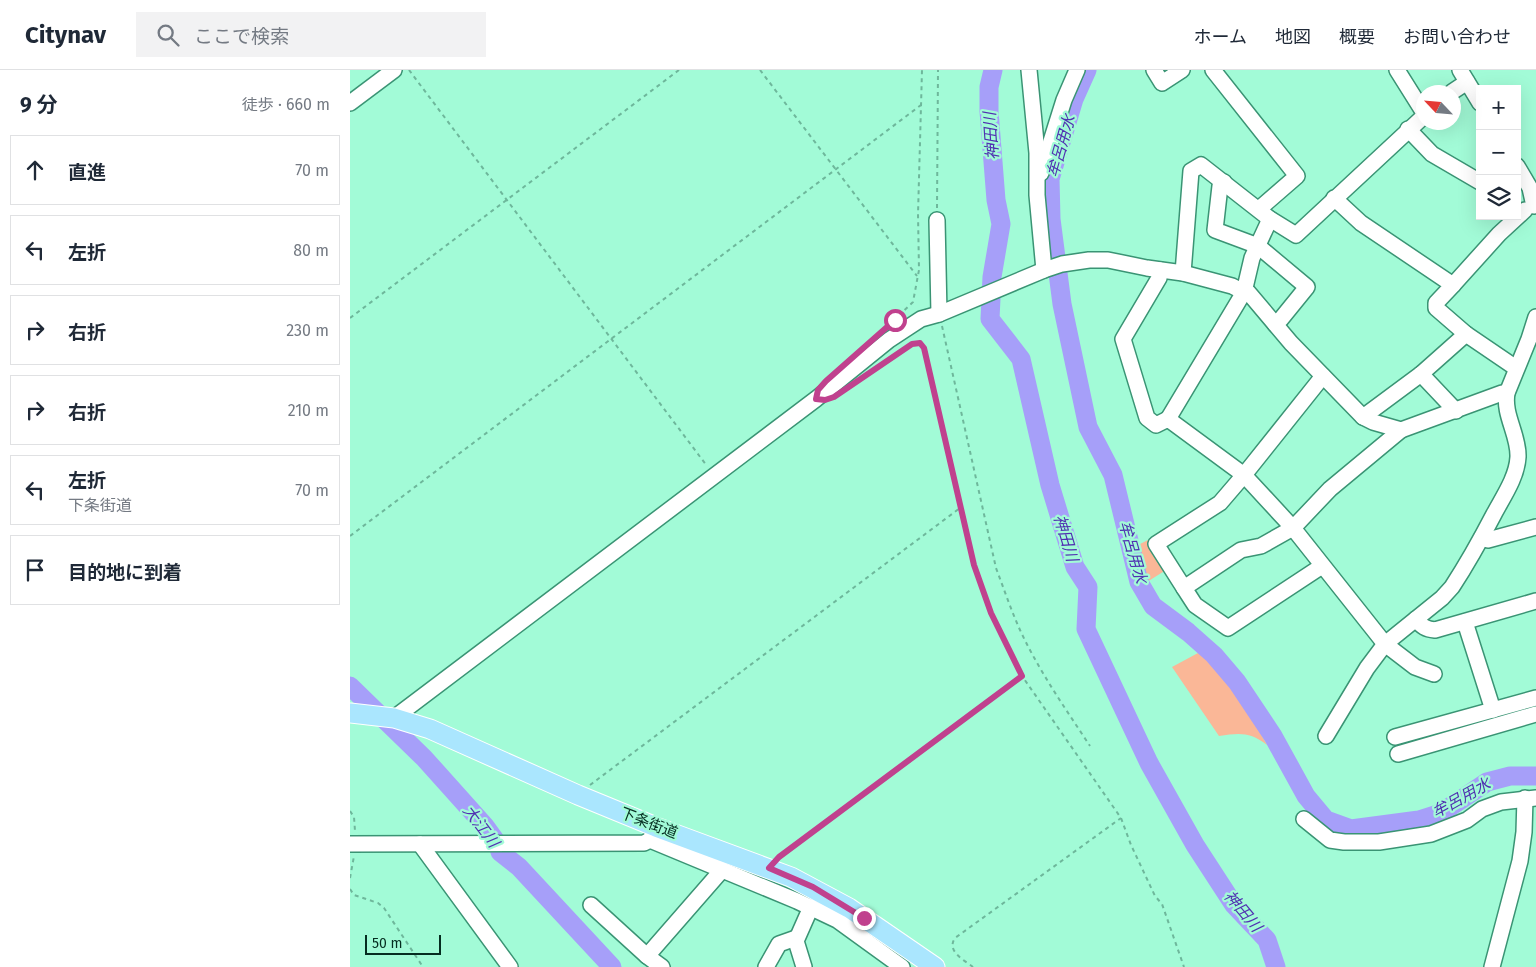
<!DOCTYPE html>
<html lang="ja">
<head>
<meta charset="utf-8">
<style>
	body { margin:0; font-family:"Fira Sans","Noto Sans JP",sans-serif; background:#f2f2f3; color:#1f2937 }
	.controls { position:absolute; right:15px; top:15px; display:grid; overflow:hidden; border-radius:0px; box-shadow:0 5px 20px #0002 }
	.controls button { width:45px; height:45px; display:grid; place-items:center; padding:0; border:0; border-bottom:1px solid #e0e1e3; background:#fff; color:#1f2937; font:25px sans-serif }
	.compass { position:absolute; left:1066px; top:15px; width:45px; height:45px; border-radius:50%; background:#fff; box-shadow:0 5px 20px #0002; rotate:296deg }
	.scale { position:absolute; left:15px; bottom:12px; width:76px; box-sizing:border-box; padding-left:5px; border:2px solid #052d20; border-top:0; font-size:14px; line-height:18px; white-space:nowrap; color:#052d20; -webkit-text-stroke:4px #a2fbd7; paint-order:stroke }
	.stop { position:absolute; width:15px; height:15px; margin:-11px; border:4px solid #c0418e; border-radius:50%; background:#fff }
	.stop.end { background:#c0418e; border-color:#fff; box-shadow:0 1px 5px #0008 }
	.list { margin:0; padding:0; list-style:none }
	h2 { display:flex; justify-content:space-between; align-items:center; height:65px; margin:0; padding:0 20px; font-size:21px }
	h2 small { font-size:16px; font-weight:400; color:#747a83 }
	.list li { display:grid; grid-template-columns:32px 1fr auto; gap:15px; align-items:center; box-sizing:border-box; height:70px; margin:0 10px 10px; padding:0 10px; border:1px solid #e0e1e3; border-radius:0px }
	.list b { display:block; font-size:19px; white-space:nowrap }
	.list p { margin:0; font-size:16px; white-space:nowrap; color:#747a83 }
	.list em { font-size:16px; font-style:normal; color:#747a83 }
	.icon { flex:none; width:28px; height:28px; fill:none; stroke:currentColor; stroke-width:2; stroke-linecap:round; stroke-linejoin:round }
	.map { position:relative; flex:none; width:1186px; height:897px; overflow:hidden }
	header { display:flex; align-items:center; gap:30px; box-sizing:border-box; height:70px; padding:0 25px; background:#fff; border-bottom:1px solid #e0e1e3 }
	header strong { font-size:24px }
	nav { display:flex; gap:28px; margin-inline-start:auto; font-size:18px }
	.search { width:350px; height:45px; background:#f2f2f3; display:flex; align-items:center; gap:12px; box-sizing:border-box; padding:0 18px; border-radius:0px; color:#747a83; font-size:19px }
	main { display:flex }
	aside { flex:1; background:#fff }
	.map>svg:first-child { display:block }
</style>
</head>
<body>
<header>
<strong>Citynav</strong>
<div class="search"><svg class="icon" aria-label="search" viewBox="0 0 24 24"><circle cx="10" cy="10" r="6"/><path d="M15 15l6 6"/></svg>ここで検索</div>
<nav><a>ホーム</a><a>地図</a><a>概要</a><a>お問い合わせ</a></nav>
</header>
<main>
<aside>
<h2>9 分<small>徒歩 · 660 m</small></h2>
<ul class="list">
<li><svg class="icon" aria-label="ahead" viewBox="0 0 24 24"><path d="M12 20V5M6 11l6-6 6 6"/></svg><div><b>直進</b></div><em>70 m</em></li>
<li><svg class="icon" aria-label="left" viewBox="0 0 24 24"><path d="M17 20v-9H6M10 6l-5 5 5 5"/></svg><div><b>左折</b></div><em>80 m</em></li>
<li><svg class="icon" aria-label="right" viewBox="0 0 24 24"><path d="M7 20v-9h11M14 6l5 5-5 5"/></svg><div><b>右折</b></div><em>230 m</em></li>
<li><svg class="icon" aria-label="right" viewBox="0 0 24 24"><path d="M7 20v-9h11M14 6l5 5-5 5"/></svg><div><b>右折</b></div><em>210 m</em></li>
<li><svg class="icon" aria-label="left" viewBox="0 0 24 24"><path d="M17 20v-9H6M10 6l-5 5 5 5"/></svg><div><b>左折</b><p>下条街道</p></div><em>70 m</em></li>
<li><svg class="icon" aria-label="arrive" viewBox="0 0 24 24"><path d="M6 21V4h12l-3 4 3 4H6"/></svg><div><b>目的地に到着</b></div></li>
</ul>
</aside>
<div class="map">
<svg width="1186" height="897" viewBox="0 0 1186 897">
	<rect width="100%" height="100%" fill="#a2fbd7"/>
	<g fill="#fab797">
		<path d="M798,470L816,500L797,512L793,506L786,476Z"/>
		<path d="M848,583L861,591L898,641L917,675C900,662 890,663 869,666L822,597Z"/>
	</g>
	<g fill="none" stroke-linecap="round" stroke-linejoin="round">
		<g stroke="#a69ff9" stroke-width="19">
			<path d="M643,0L639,17V41L646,130L651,154L642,207L640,249L671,289L700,415L725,497L738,517L736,559L799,693L845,775L884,835L917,870L926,897"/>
			<path d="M737,0L724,29L700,109L701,149L712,234L738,357L763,405L789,512L803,536L838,562L864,585L887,612L923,666L956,726L976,750L1001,759L1069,750L1091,743L1137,712L1160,706H1186"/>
			<path d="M0,616L74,688L135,756L148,774L150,782L169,797L262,897"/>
		</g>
		<defs>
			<g id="minor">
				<path d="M679,0L687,83V125L694,200"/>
				<path d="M804,0L812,13L832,0"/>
				<path d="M863,0L947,106L909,139"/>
				<path d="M1047,0L1074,43"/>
				<path d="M1110,0L1130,33"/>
				<path d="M1102,22L1117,12"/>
				<path d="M0,33L44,0"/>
				<path d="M1058,59L1082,84L1130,112"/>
				<path d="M1167,96L1180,118L1184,136"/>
				<path d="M691,103L714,30L727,0"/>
				<path d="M874,112L870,116L865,160L908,176L957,217L931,249L925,254"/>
				<path d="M984,128L1011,153L1103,215L1086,233V238L1116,264L1166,298"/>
				<path d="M587,150L589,244"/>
				<path d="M810,200L809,208L773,269L797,348L806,355L818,349L894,405L943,458L1035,574L1092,528L1102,517C1117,494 1131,469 1144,444C1153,427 1167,407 1168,387C1169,365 1153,345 1157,323L1179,269L1186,247"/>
				<path d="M833,203L841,101L851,95L920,149L946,165L1074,46"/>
				<path d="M1103,215L1149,164L1175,140"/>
				<path d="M1071,304L1106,341"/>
				<path d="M1013,347L1071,304L1116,264"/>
				<path d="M818,349L894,222L902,188L920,149"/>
				<path d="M1132,467L1138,470L1186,457"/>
				<path d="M972,496L878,558L845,535L834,518L891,480L911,476L943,458L980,419L1051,360"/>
				<path d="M834,518L806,474L870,433L894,405L973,306"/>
				<path d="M1066,549C1072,557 1076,559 1085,560L1186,531"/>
				<path d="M1115,552L1143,640"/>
				<path d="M44,648L466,329L539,270L571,249L589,244L694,200L712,194L739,190H758L797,198L833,203L882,216L894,222H898L941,273L1013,347L1023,352L1051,360L1152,323H1157"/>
				<path d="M976,666L1017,598L1035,574L1065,597L1084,604"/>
				<path d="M1045,667L1186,628"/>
				<path d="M1048,684L1186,644"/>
				<path d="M954,749L980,770L994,772H1029L1081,764L1117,750L1132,739L1151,732L1186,728"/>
				<path d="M300,770L447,831L487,850L552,897"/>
				<path d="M0,774L294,773L300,770L306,757"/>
				<path d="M70,774L160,897"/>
				<path d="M241,835L297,886"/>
				<path d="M312,897L297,886L372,800"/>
				<path d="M416,897L429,874L446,868"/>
				<path d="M454,897L446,871L461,837"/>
				<path d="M1142,897L1170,791L1174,762L1175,728"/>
			</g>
			<path id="major" d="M0,643L44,648L80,659L228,725L306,757L441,807L499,838L585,897"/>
		</defs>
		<use href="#minor" stroke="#3a9474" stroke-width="18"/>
		<use href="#major" stroke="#fff" stroke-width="21"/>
		<g stroke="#6eb79b" stroke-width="2" stroke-dasharray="4 4" stroke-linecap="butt">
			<path d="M59,0L357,396"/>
			<path d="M410,0L567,206"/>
			<path d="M587,138L588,0"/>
			<path d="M0,248L329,0"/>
			<path d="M543,251L563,232L569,200L568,144L572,0"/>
			<path d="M592,256L646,498C654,519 661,540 670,560C689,601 715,638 740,676"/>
			<path d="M519,304L562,274L570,273L574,278L624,495L633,524L641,543L672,606L771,748L781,775L805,826L812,834L834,897"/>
			<path d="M0,466L571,35"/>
			<path d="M240,715L610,438"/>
			<path d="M0,741L4,747L5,761"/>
			<path d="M429,786L672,606"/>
			<path d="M0,808L4,786"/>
			<path d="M0,819L4,825L28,833L34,838L73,897"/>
			<path d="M623,897C614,890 596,881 605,868L771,748"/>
		</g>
		<use href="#minor" stroke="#fff" stroke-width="15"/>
		<use href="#major" stroke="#aae6fe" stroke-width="19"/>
	</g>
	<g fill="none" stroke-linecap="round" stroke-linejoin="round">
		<path stroke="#c0418e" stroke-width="6" d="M514,848L463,817L419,798L429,787L672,606L641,543L624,495L574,278L570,273L562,274L484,327L475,330L466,329L468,320L476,311L545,250"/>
	</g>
	<g text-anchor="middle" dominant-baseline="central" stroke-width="4.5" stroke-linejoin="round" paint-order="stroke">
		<g font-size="15" fill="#052d20" stroke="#a2fbd7">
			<text transform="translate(299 753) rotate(21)">下条街道</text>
		</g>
		<g font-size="16" font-style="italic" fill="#5031b1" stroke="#a2fbd7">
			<text transform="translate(641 66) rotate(-94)">神田川</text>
			<text transform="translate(711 76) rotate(-74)">牟呂用水</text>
			<text transform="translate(716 468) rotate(73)">神田川</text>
			<text transform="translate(783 482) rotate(74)">牟呂用水</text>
			<text transform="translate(1111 728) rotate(-29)">牟呂用水</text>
			<text transform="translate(131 756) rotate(53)">大江川</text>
			<text transform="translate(893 841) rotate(50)">神田川</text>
		</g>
	</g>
</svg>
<div class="controls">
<button>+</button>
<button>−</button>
<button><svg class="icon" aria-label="layers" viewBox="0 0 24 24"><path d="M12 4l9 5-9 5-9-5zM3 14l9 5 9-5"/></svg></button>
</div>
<svg class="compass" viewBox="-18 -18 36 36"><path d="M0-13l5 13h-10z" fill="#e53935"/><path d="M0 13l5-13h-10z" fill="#747a83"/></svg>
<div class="scale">50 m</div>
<div class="stop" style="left:545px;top:250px"></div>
<div class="stop end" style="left:514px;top:848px"></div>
</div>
</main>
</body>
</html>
